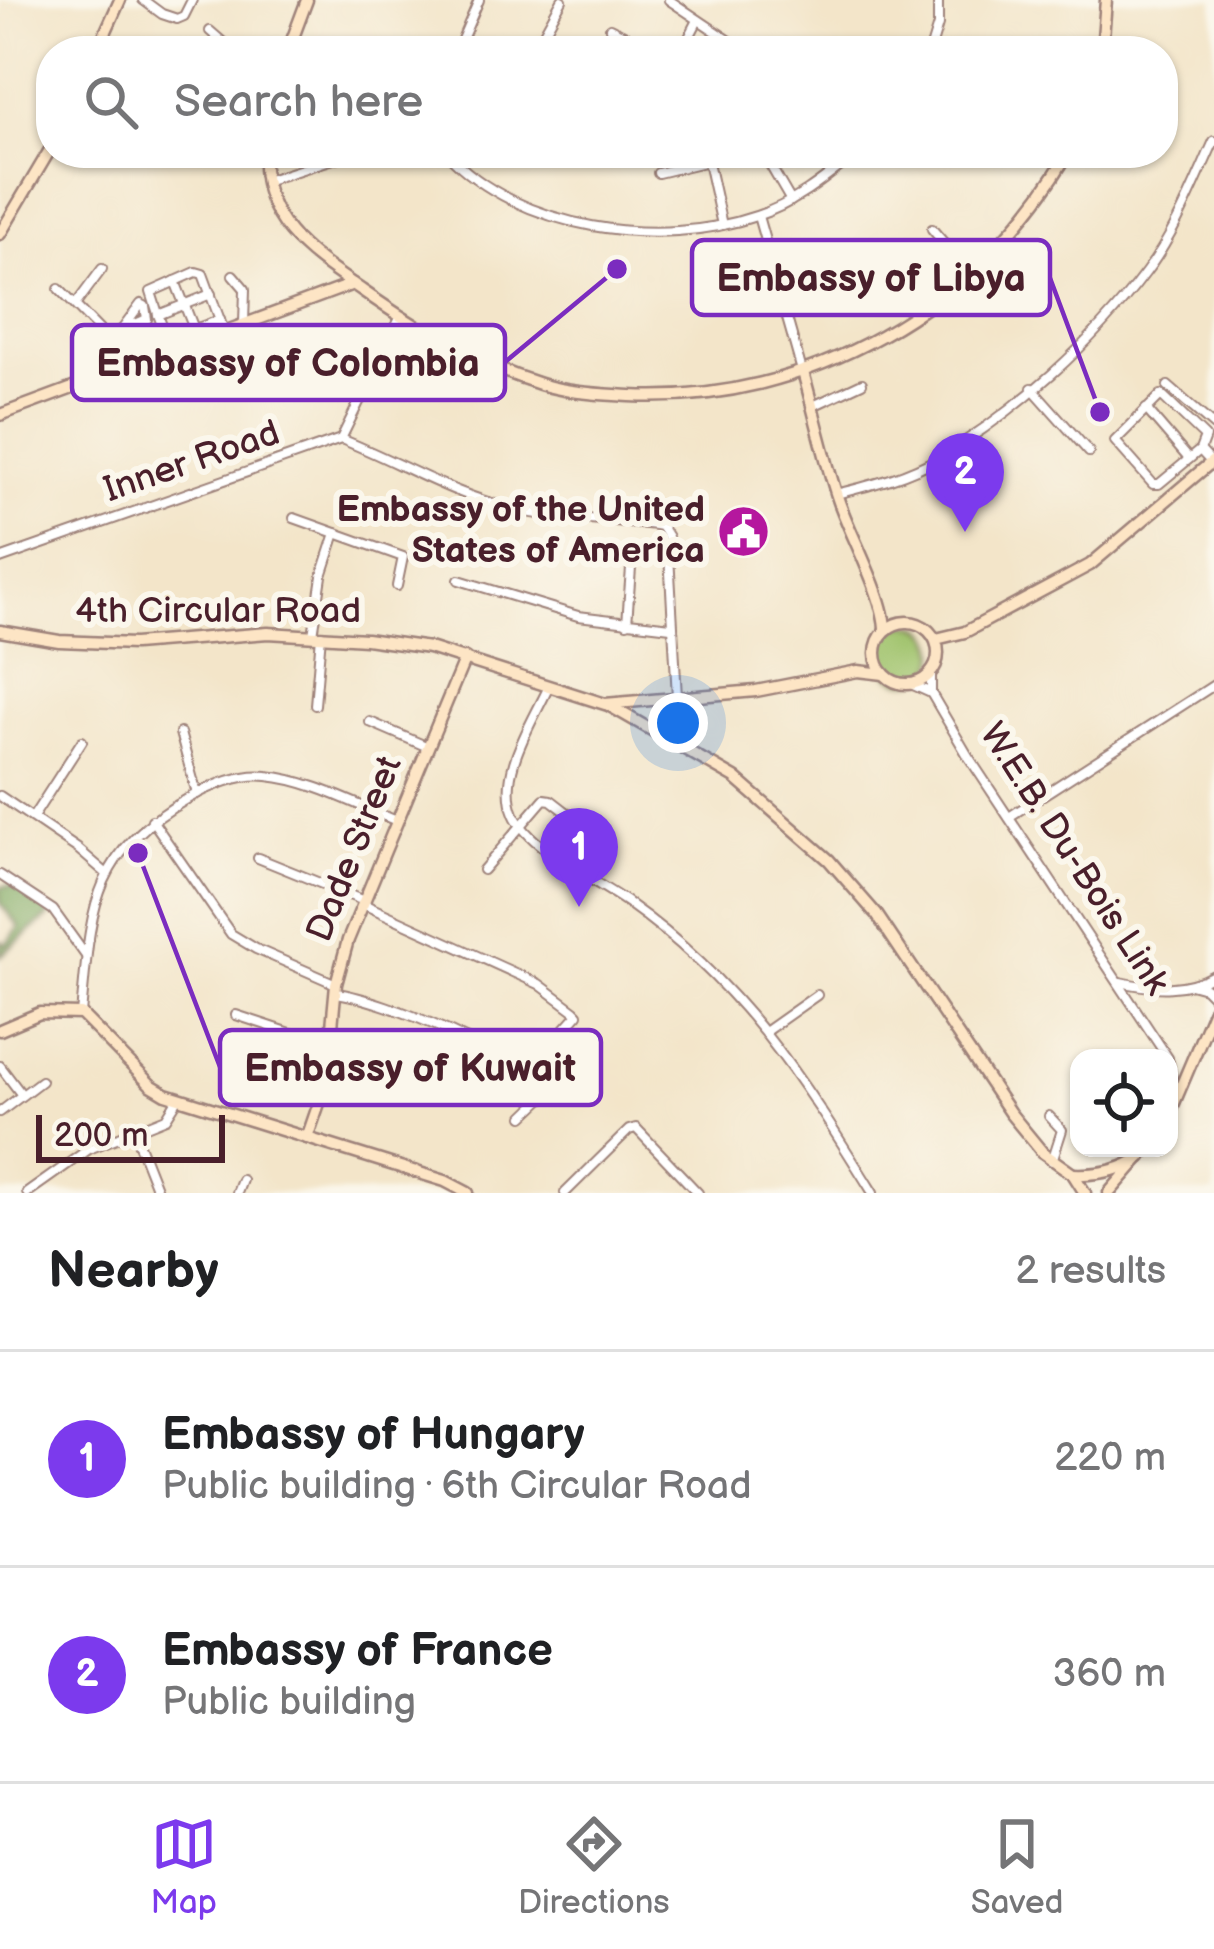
<!DOCTYPE html>
<html lang="en">
<head>
<meta charset="utf-8">
<style>
	body { margin:0; font-family:"Balsamiq Sans",sans-serif; background:#f2f2f2; color:#202124 }
	.controls { position:absolute; right:36px; bottom:36px; display:grid; overflow:hidden; border-radius:24px; box-shadow:0 3px 9px #0004 }
	.controls button { width:108px; height:108px; display:grid; place-items:center; padding:0; border:0; border-bottom:3px solid #e0e0e0; background:#fff; color:#202124; font:60px sans-serif }
	.scale { position:absolute; left:36px; bottom:30px; width:189px; box-sizing:border-box; padding-left:12px; border:6px solid #4a1f2b; border-top:0; font-size:33px; line-height:42px; white-space:nowrap; color:#4a1f2b; -webkit-text-stroke:9px #fbf7ec; paint-order:stroke }
	.you { position:absolute; left:678px; top:723px; width:42px; height:42px; margin:-30px; border:9px solid #fff; border-radius:50%; background:#1a73e8; box-shadow:0 0 0 18px #1a73e833 }
	.badge { display:grid; place-items:center; width:78px; height:78px; border-radius:50%; background:#7c3aed; color:#fff; font-size:39px; font-weight:700 }
	.pin { position:absolute; translate:-50% -99px; filter:drop-shadow(0 3px 6px #0008) }
	.pin::after { content:''; position:absolute; top:63px; width:42px; height:36px; background:inherit; clip-path:polygon(0 0,100% 0,50% 100%) }
	.list { margin:0; padding:0; list-style:none }
	h2 { display:flex; justify-content:space-between; align-items:center; height:156px; margin:0; padding:0 48px; font-size:51px }
	h2 small { font-size:39px; font-weight:400; color:#757577 }
	.list li { display:grid; grid-template-columns:78px 1fr auto; gap:36px; align-items:center; box-sizing:border-box; height:216px; padding:0 48px; border-top:3px solid #e0e0e0 }
	.list b { display:block; font-size:45px; white-space:nowrap }
	.list p { margin:0; font-size:39px; white-space:nowrap; color:#757577 }
	.list em { font-size:39px; font-style:normal; color:#757577 }
	.icon { flex:none; width:66px; height:66px; fill:none; stroke:currentColor; stroke-width:2; stroke-linecap:round; stroke-linejoin:round }
	.map { position:relative; flex:none; width:1214px; height:1193px; overflow:hidden }
	.search { position:absolute; background:#fff; box-shadow:0 3px 9px #0004; left:36px; right:36px; top:36px; height:132px; display:flex; align-items:center; gap:30px; box-sizing:border-box; padding:0 42px; border-radius:48px; color:#757577; font-size:45px }
	.sheet { height:588px; background:#fff }
	nav { display:flex; justify-content:space-around; align-items:center; box-sizing:border-box; height:168px; border-top:3px solid #e0e0e0; background:#fff; font-size:33px; color:#757577 }
	nav a { display:grid; justify-items:center; gap:6px }
	nav .on { color:#7c3aed }
	.map>svg:first-child { display:block }
</style>
</head>
<body>
<div class="map">
<svg width="1214" height="1193" viewBox="0 0 1214 1193">
	<rect width="100%" height="100%" fill="#fbf7ec"/>
	<filter id="ink" filterUnits="userSpaceOnUse"><feTurbulence type="fractalNoise" baseFrequency=".00833" numOctaves="2"/><feDisplacementMap in="SourceGraphic" scale="24" xChannelSelector="R" yChannelSelector="G"/><feConvolveMatrix kernelMatrix="1 2 1 2 8 2 1 2 1" color-interpolation-filters="sRGB"/></filter>
	<filter id="wash" filterUnits="userSpaceOnUse"><feTurbulence type="fractalNoise" baseFrequency=".004" numOctaves="4" result="noise"/><feDisplacementMap in="SourceGraphic" scale="48" xChannelSelector="R" yChannelSelector="G"/><feGaussianBlur stdDeviation="2.7" result="paint"/><feColorMatrix in="noise" values="0 0 0 0 0 0 0 0 0 0 0 0 0 0 0 0 0 1.4 0 .05"/><feComposite in="paint" operator="in"/></filter>
	<g filter="url(#wash)">
		<rect width="100%" height="100%" fill="#f3e5c9"/>
		<circle fill="#9fc26b" stroke="#74704b" stroke-width="3" cx="908" cy="653" r="29"/>
		<path fill="#7fa85f" stroke="#646445" stroke-width="3" d="M11,885L48,910L49,916L0,956V941L6,944L19,927L0,903V887Z"/>
	</g>
	<g filter="url(#ink)">
		<g fill="none" stroke-linecap="round" stroke-linejoin="round">
			<defs>
				<g id="street">
					<path d="M143,0L162,14L177,19L184,16L192,0"/>
					<path d="M669,0L745,51"/>
					<path d="M610,28L656,51"/>
					<path d="M210,31L233,51"/>
					<path d="M457,51L479,0"/>
					<path d="M534,51L562,0"/>
					<path d="M682,51L698,20"/>
					<path d="M930,51L938,25V0"/>
					<path d="M447,153C519,231 660,249 756,216C795,204 826,178 857,153"/>
					<path d="M763,153L791,201"/>
					<path d="M708,162L722,225"/>
					<path d="M658,173L733,155"/>
					<path d="M265,181L352,153"/>
					<path d="M758,216L802,371"/>
					<path d="M932,229L969,272"/>
					<path d="M874,262L915,314"/>
					<path d="M233,275L245,289L244,324"/>
					<path d="M175,281L194,329"/>
					<path d="M59,289L106,337L125,366"/>
					<path d="M76,304L102,269"/>
					<path d="M158,315L211,294"/>
					<path d="M106,337L147,319L145,306L141,304L121,331"/>
					<path d="M167,339L220,320"/>
					<path d="M170,351L151,292L196,272L203,274L224,331"/>
					<path d="M1168,386L1214,426"/>
					<path d="M1032,388L1089,452"/>
					<path d="M813,406L862,383"/>
					<path d="M1146,409L1189,459"/>
					<path d="M341,439C399,462 452,495 513,509C563,521 612,518 661,526L668,537L677,697"/>
					<path d="M1200,450L1205,437L1161,395L1115,441L1153,484H1159L1200,450L1212,463"/>
					<path d="M836,494C872,485 908,476 940,457C1017,411 1093,343 1146,272C1175,234 1194,185 1214,141"/>
					<path d="M294,518L403,557L397,586"/>
					<path d="M0,559L341,439L401,316"/>
					<path d="M459,580L578,616L671,627"/>
					<path d="M627,623L631,568"/>
					<path d="M313,635L322,576L336,533"/>
					<path d="M931,673V693L968,756L1168,1058"/>
					<path d="M911,684L931,693"/>
					<path d="M549,686C533,722 497,773 514,814C528,848 597,881 628,903C741,983 801,1077 873,1193"/>
					<path d="M315,705L321,635"/>
					<path d="M370,722L428,747"/>
					<path d="M180,733L197,794"/>
					<path d="M0,796L78,849L107,874"/>
					<path d="M33,817L82,741"/>
					<path d="M1009,817L1214,685"/>
					<path d="M152,820L231,934L256,949L336,984"/>
					<path d="M258,858L364,901"/>
					<path d="M483,870L544,799L551,800L595,834"/>
					<path d="M0,875L53,910L86,956"/>
					<path d="M363,904L539,984L575,1011L578,1014L525,1073"/>
					<path d="M1120,982C1152,989 1184,992 1214,975"/>
					<path d="M1194,985L1205,988L1214,997"/>
					<path d="M336,993C387,1000 516,1054 546,1095L524,1116"/>
					<path d="M81,1014C91,911 89,854 189,798C211,786 241,773 267,776C311,780 356,805 397,821"/>
					<path d="M236,1015L330,1046"/>
					<path d="M766,1031L817,995"/>
					<path d="M1169,1062L1175,1096"/>
					<path d="M0,1066L22,1095"/>
					<path d="M0,1112L41,1081"/>
					<path d="M1049,1116L1062,1130L1052,1161"/>
					<path d="M134,1132L158,1193"/>
					<path d="M27,1193L89,1149L166,1118L178,1099"/>
					<path d="M237,1193L242,1180"/>
					<path d="M565,1193L629,1130L636,1128L698,1193"/>
				</g>
				<g id="secondary">
					<path d="M97,51L120,0"/>
					<path d="M288,51L307,0"/>
					<path d="M1102,51L1106,0"/>
					<path d="M264,153C260,224 311,255 363,291C419,330 475,364 540,384C568,393 600,394 630,396C807,405 979,306 1068,153"/>
					<path d="M0,234L51,148"/>
					<path d="M803,372C815,414 824,458 838,499C850,535 885,597 885,630"/>
					<path d="M0,415L353,284"/>
					<circle cx="907" cy="653" r="31"/>
					<path d="M0,631L59,641L134,644L268,633L366,639L429,648L605,704L756,691L858,671L884,674"/>
					<path d="M936,639L965,632L1090,565L1214,460"/>
					<path d="M608,705L735,778L829,860L877,915L1010,1113L1042,1152L1073,1174L1085,1193"/>
					<path d="M0,1030L40,1013L81,1014L151,1085L166,1094L445,1181L468,1193"/>
					<path d="M1169,1115L1214,1009"/>
					<path d="M307,1138L327,1080L336,984L348,940L465,658"/>
					<path d="M1073,1174C1097,1175 1121,1171 1141,1157"/>
					<path d="M1109,1193L1148,1148"/>
				</g>
			</defs>
			<use href="#street" stroke="#9e827a" stroke-width="12"/>
			<use href="#secondary" stroke="#9e827a" stroke-width="15"/>
			<use href="#street" stroke="#fff" stroke-width="8"/>
			<use href="#secondary" stroke="#fde5c5" stroke-width="10"/>
		</g>
	</g>
	<defs>
		<symbol id="civic-disc" viewBox="-11 -11 22 22"><circle r="9.5" fill="#b5179e" stroke="#fbf7ec"/><path d="M-.6-6.5H3V-4.5H.6V-3L4-1V1h2V6H-6V1h2V-1L-.6-3ZM-1.2 2.5V6h2.4V2.5Z" fill="#fff"/></symbol>
	</defs>
	<g fill-rule="evenodd">
		<use href="#civic-disc" x="714" y="502" width="59" height="59"/>
	</g>
	<g text-anchor="middle" dominant-baseline="central" stroke-width="12" stroke-linejoin="round" paint-order="stroke">
		<g font-size="36" fill="#4a1f2b" stroke="#fbf7ec">
			<text transform="translate(192 462) rotate(-19)">Inner Road</text>
			<text x="218" y="611">4th Circular Road</text>
			<text transform="translate(355 849) rotate(-68)">Dade Street</text>
			<text transform="translate(1074 859) rotate(57)">W.E.B. Du-Bois Link</text>
		</g>
		<g font-size="36" font-weight="bold" fill="#4a1f2b" stroke="#fbf7ec" text-anchor="end">
			<text x="705" y="510">Embassy of the United<tspan x="705" dy="41">States of America</tspan></text>
		</g>
	</g>
	<path fill="none" stroke="#7b2cbf" stroke-width="4.5" d="M1100 412L1050 278M617 269L505 362M138 853L220 1067"/>
	<g fill="#7b2cbf" stroke="#fbf7ec" stroke-width="4.5">
		<circle cx="1100" cy="412" r="12"/>
		<circle cx="617" cy="269" r="12"/>
		<circle cx="138" cy="853" r="12"/>
	</g>
	<g fill="#fbf7ec" stroke="#7b2cbf" stroke-width="4.5">
		<rect x="692" y="240" width="358" height="75" rx="12"/>
		<rect x="72" y="325" width="433" height="75" rx="12"/>
		<rect x="220" y="1030" width="381" height="75" rx="12"/>
	</g>
	<g font-size="39" text-anchor="middle" font-weight="bold" fill="#4a1f2b">
		<text x="871" y="291">Embassy of Libya</text>
		<text x="288" y="376">Embassy of Colombia</text>
		<text x="410" y="1081">Embassy of Kuwait</text>
	</g>
</svg>
<div class="controls">
<button><svg class="icon" aria-label="locate" viewBox="0 0 24 24"><circle cx="12" cy="12" r="6"/><path d="M12 2v4M12 18v4M2 12h4M18 12h4"/></svg></button>
</div>
<div class="scale">200 m</div>
<div class="you"></div>
<div class="pin badge" style="left:579px;top:907px">1</div>
<div class="pin badge" style="left:965px;top:532px">2</div>
<div class="search"><svg class="icon" aria-label="search" viewBox="0 0 24 24"><circle cx="10" cy="10" r="6"/><path d="M15 15l6 6"/></svg>Search here</div>
</div>
<section class="sheet">
<h2>Nearby<small>2 results</small></h2>
<ul class="list">
<li><span class="badge">1</span><div><b>Embassy of Hungary</b><p>Public building · 6th Circular Road</p></div><em>220 m</em></li>
<li><span class="badge">2</span><div><b>Embassy of France</b><p>Public building</p></div><em>360 m</em></li>
</ul>
</section>
<nav>
<a class="on"><svg class="icon" aria-label="map" viewBox="0 0 24 24"><path d="M3 6l6-2 6 2 6-2v14l-6 2-6-2-6 2zM9 4v14M15 6v14"/></svg>Map</a>
<a><svg class="icon" aria-label="directions" viewBox="0 0 24 24"><path d="M12 3l9 9-9 9-9-9zM9 14v-3h6M13 9l2 2-2 2"/></svg>Directions</a>
<a><svg class="icon" aria-label="saved" viewBox="0 0 24 24"><path d="M7 4h10v16l-5-4-5 4z"/></svg>Saved</a>
</nav>
</body>
</html>
